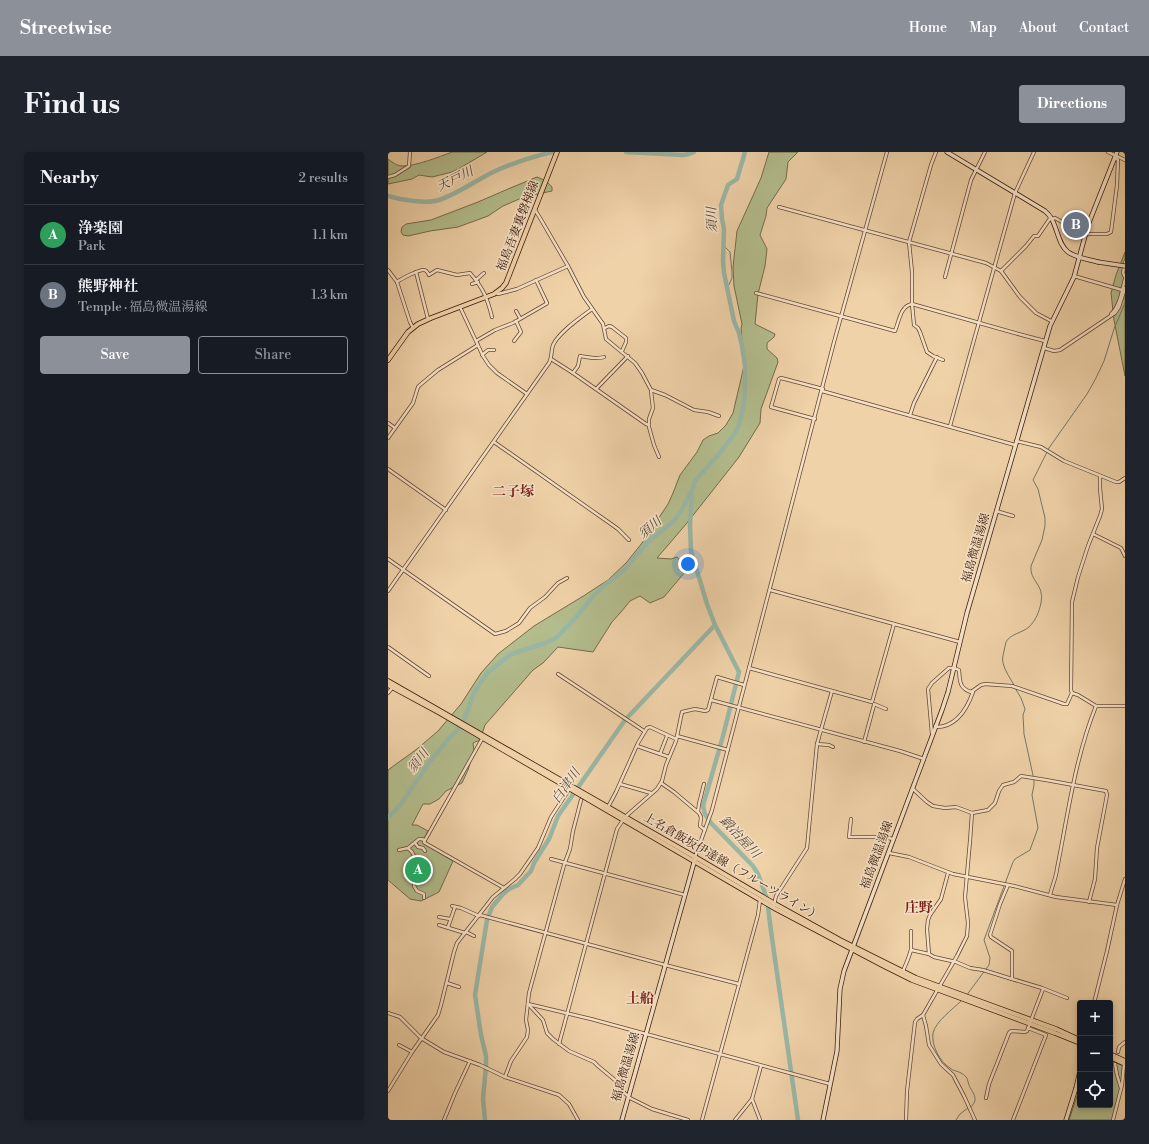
<!DOCTYPE html>
<html lang="en">
<head>
<meta charset="utf-8">
<style>
	body { margin:0; font-family:"Libre Bodoni","Noto Serif JP",serif; background:#20242c; color:#f1f3f6 }
	.controls { position:absolute; right:12px; bottom:12px; display:grid; overflow:hidden; border-radius:4px; box-shadow:0 2px 6px #0003 }
	.controls button { width:36px; height:36px; display:grid; place-items:center; padding:0; border:0; border-bottom:1px solid #363941; background:#171b24; color:#f1f3f6; font:20px sans-serif }
	.you { position:absolute; left:300px; top:412px; width:14px; height:14px; margin:-10px; border:3px solid #fff; border-radius:50%; background:#1a73e8; box-shadow:0 0 0 6px #1a73e833 }
	.badge { display:grid; place-items:center; width:26px; height:26px; border-radius:50%; background:#8c9099; color:#fff; font-size:13px; font-weight:700 }
	.pin { position:absolute; translate:-50% -50%; border:2px solid #fff; box-shadow:0 1px 4px #0006 }
	.list { margin:0; padding:0; list-style:none }
	h2 { display:flex; justify-content:space-between; align-items:center; height:52px; margin:0; padding:0 16px; font-size:17px }
	h2 small { font-size:13px; font-weight:400; color:#9ea1a6 }
	.list li { display:grid; grid-template-columns:26px 1fr auto; gap:12px; align-items:center; box-sizing:border-box; height:60px; padding:0 16px; border-top:1px solid #363941 }
	.list b { display:block; font-size:15px; white-space:nowrap }
	.list p { margin:0; font-size:13px; white-space:nowrap; color:#9ea1a6 }
	.list em { font-size:13px; font-style:normal; color:#9ea1a6 }
	.actions { display:flex; gap:8px; padding:12px 16px }
	.actions a { flex:1; padding:9px 0; border:1px solid #8c9099; border-radius:4px; text-align:center; font-size:14px; color:#8c9099 }
	.actions .main { background:#8c9099; color:#fff }
	.icon { flex:none; width:22px; height:22px; fill:none; stroke:currentColor; stroke-width:2; stroke-linecap:round; stroke-linejoin:round }
	.map { position:relative; flex:none; width:737px; height:968px; overflow:hidden; border-radius:4px }
	header { display:flex; align-items:center; gap:24px; box-sizing:border-box; height:56px; padding:0 20px; background:#8c9099; color:#fff }
	header strong { font-size:19px }
	nav { display:flex; gap:22px; margin-inline-start:auto; font-size:14px }
	.intro { display:flex; align-items:center; justify-content:space-between; box-sizing:border-box; height:96px; padding:0 24px }
	h1 { margin:0; font-size:28px }
	.button { padding:10px 18px; border-radius:4px; background:#8c9099; color:#fff; font-size:14px; font-weight:700 }
	main { display:flex; gap:24px; padding:0 24px }
	aside { flex:1; background:#171b24; border-radius:4px; box-shadow:0 2px 6px #0003 }
	.map>svg:first-child { display:block }
</style>
</head>
<body>
<header>
<strong>Streetwise</strong>
<nav><a>Home</a><a>Map</a><a>About</a><a>Contact</a></nav>
</header>
<div class="intro"><h1>Find us</h1><a class="button">Directions</a></div>
<main>
<aside>
<h2>Nearby<small>2 results</small></h2>
<ul class="list">
<li><span class="badge" style="background:#2e9e5b">A</span><div><b>浄楽園</b><p>Park</p></div><em>1.1 km</em></li>
<li><span class="badge" style="background:#6b7280">B</span><div><b>熊野神社</b><p>Temple · 福島微温湯線</p></div><em>1.3 km</em></li>
</ul>
<div class="actions"><a class="main">Save</a><a>Share</a></div>
</aside>
<div class="map">
<svg width="737" height="968" viewBox="0 0 737 968">
	<rect width="100%" height="100%" fill="#f0d2a9"/>
	<filter id="stains"><feTurbulence type="fractalNoise" baseFrequency=".005" numOctaves="4"/><feColorMatrix values="0 0 0 0 .2 0 0 0 0 .09 0 0 0 0 .02 0 0 0 .5 -.17"/></filter>
	<radialGradient id="worn" r=".72"><stop offset=".6" stop-color="#630" stop-opacity="0"/><stop offset="1" stop-color="#630" stop-opacity=".3"/></radialGradient>
	<g fill="#b3bd8d" stroke="#766a4b">
		<path d="M64,0H99L72,16L64,20L44,25L31,23L24,27L0,32V7C4,10 9,14 14,14C28,14 51,5 64,0Z"/>
		<path d="M381,0H410L400,10L398,27L379,56L378,64L372,83L379,97L377,114L370,142L367,172L387,182L386,185L379,191V197L389,206L390,210L373,257L372,271L351,305L299,371L269,406L283,407L289,405L295,412L297,420L276,445L262,451L252,444L242,449L233,460L224,470L205,500L170,495L155,511L145,518L97,573L92,588L85,591L86,599L80,618L74,631L58,639L51,647L42,652H35L24,673H29L40,679L35,689L36,692L65,709L51,740L33,749L22,747L0,728V618L29,597L50,579L73,552L93,521L110,502L146,474L197,443L220,428L238,411L254,391L280,352L285,341L292,323L309,300L315,288L321,284L330,281L338,273L345,261L356,214L353,176L354,172L346,134L345,115L349,79L373,26Z"/>
		<path d="M149,25C155,27 160,30 164,35V39L136,45L115,54L100,64L70,75L42,79L20,84L15,83L13,80L14,75L18,72L43,68L90,50L120,37Z"/>
		<path d="M737,100V224L726,168L723,141L728,123Z"/>
		<path d="M722,908L735,914L733,934L724,968H681L692,935V953H722Z"/>
	</g>
	<g fill="none" stroke-linecap="round" stroke-linejoin="round">
		<g stroke="#747868" stroke-width="1">
			<path d="M335,93L342,100L344,120V126L339,137"/>
			<path d="M626,533C622,526 617,519 615,511C614,507 615,503 616,499C617,496 617,493 618,490C622,482 634,481 641,475C648,468 651,460 653,451C657,432 641,429 643,414L654,388L657,374V366L650,337L645,328L661,296L699,242L707,228L716,209L726,177L737,151"/>
			<path d="M578,844L601,813L602,806L596,788L625,710L627,707L642,698L650,676L644,643L646,633V628L636,582L635,563L637,557L633,546L627,536"/>
			<path d="M573,849C565,857 548,869 545,881C543,893 552,910 562,916C565,919 570,919 573,921C580,925 579,927 581,933C584,941 592,946 583,955"/>
			<path d="M568,968L572,962L580,956"/>
		</g>
		<g stroke="#9ab8a7" stroke-width="4.5">
			<path d="M238,0L295,3L301,2L306,0"/>
			<path d="M0,44C13,48 39,52 51,48C69,42 86,30 103,21C122,12 143,5 164,0"/>
			<path d="M304,338L302,374L303,399L319,452L327,473L351,520L335,584L315,654L317,662L323,671L365,714L370,722L379,747L383,779L410,968"/>
			<path d="M0,666L13,652L43,608L62,585L68,580L76,568L86,541L99,521L123,502L155,492L168,486L174,480L189,464L206,443L218,432L235,419L259,391L286,369L293,359L305,336L307,329L331,302L345,284L351,273L355,256L357,241V214L354,194L351,181L346,169L336,121L335,109L336,77L334,67L333,53L340,33L349,27L357,0"/>
			<path d="M97,968L95,947L98,914V904L93,883L87,843L99,768L104,755L115,742L121,737L130,733L143,719L146,711L161,687L170,664L237,568L327,473"/>
		</g>
		<defs>
			<g id="street">
				<path d="M548,0L543,13L521,90L524,120V152L526,173L530,176L532,180L539,200L545,204L555,208"/>
				<path d="M720,0L737,8"/>
				<path d="M0,25L7,23L21,14L22,0"/>
				<path d="M391,55L598,111L613,119L632,145L648,161L663,169"/>
				<path d="M147,58L152,66L180,114L196,145L215,172L218,187L247,211L254,221L263,238L277,243L306,258L320,260L331,264"/>
				<path d="M664,67L667,66L697,83"/>
				<path d="M698,82H719L723,80L729,33L730,8L727,5"/>
				<path d="M737,110L735,121L737,125"/>
				<path d="M0,118L9,130L22,170L25,176"/>
				<path d="M613,119L638,94L646,84H650L663,65"/>
				<path d="M28,120L40,167"/>
				<path d="M686,124L734,138"/>
				<path d="M557,125L583,28L597,0"/>
				<path d="M88,128L96,121"/>
				<path d="M9,130C13,127 32,117 36,118C38,118 40,121 41,123L49,118L69,123L82,121C95,136 99,145 104,165"/>
				<path d="M84,132L90,130"/>
				<path d="M108,141L110,142L129,137L180,114"/>
				<path d="M368,141L507,179C511,170 512,154 524,152L634,183L657,189"/>
				<path d="M72,155L95,204L101,213L109,221L139,242"/>
				<path d="M128,159L132,166"/>
				<path d="M723,162C732,154 734,138 737,127"/>
				<path d="M217,176L221,174L224,175L238,186V190L234,199"/>
				<path d="M88,189L107,178L125,171L158,152L159,151L158,149L148,128"/>
				<path d="M126,189L133,180L128,169"/>
				<path d="M656,196L666,199L672,198L727,161L731,155L737,136"/>
				<path d="M94,203L100,198H106"/>
				<path d="M163,207L185,221L258,272L261,273"/>
				<path d="M185,221L190,214L192,204C200,205 208,208 216,205"/>
				<path d="M208,237L240,204"/>
				<path d="M263,239L265,256L261,267V275L266,293L271,305"/>
				<path d="M434,239L627,293"/>
				<path d="M522,263L526,251L549,205"/>
				<path d="M427,267L383,255L391,227L393,226L435,237"/>
				<path d="M0,271L7,276"/>
				<path d="M562,274L627,41L646,0"/>
				<path d="M0,286L25,251L30,235L32,233L50,218L90,193"/>
				<path d="M628,289L653,295L676,309L728,330H731L737,326"/>
				<path d="M106,290L223,372L230,377L241,388"/>
				<path d="M0,317L58,358"/>
				<path d="M608,359L625,364"/>
				<path d="M705,382L733,396L737,404"/>
				<path d="M0,407L107,482L118,479L131,471L142,456L157,445L170,431L179,426"/>
				<path d="M382,438L572,490"/>
				<path d="M0,439L161,211C164,206 163,199 165,193C171,180 193,165 204,157"/>
				<path d="M0,495L41,524"/>
				<path d="M361,516L484,550L506,472"/>
				<path d="M170,522L256,579"/>
				<path d="M0,541L5,535"/>
				<path d="M684,541L683,538L684,450L690,425L700,394L712,364L714,357L712,336V324"/>
				<path d="M323,548L512,599L536,607"/>
				<path d="M486,552L498,557"/>
				<path d="M547,574L548,575C568,575 579,557 585,540"/>
				<path d="M544,582L540,537L544,531L561,516H566L571,518C572,529 571,536 583,540L593,533L597,532L624,534L676,552H679L684,541L690,543L708,554H737"/>
				<path d="M289,584L340,598"/>
				<path d="M94,587L36,690L37,691L116,736"/>
				<path d="M476,590L486,553"/>
				<path d="M429,592L441,593L445,595"/>
				<path d="M249,594L281,605"/>
				<path d="M272,602L279,584"/>
				<path d="M273,631L286,640L311,661L313,665L312,674L317,678"/>
				<path d="M232,632L263,641"/>
				<path d="M525,637L539,650L545,654L557,656L568,655L584,661L600,658L607,651L611,639L615,633L626,630L633,624L658,628L718,639L719,643L709,696L707,727L701,750"/>
				<path d="M220,655L228,640L250,591L259,576L262,575L288,587"/>
				<path d="M310,659L311,652L316,632"/>
				<path d="M463,667L461,685H493L506,687"/>
				<path d="M27,691L30,695L35,696L37,699"/>
				<path d="M20,696L24,700L28,708L26,734L29,739L36,742V746"/>
				<path d="M11,698L20,696L31,687H33L37,688"/>
				<path d="M501,701L521,705L565,722L626,734L668,745L729,753"/>
				<path d="M307,705L324,658L446,190L499,0"/>
				<path d="M163,707L297,743"/>
				<path d="M560,721L553,747L542,763L540,768L539,777L541,802L546,805L568,810L582,816L595,818L624,827"/>
				<path d="M620,733L612,752L602,783L603,785L624,799V827L654,836L679,846"/>
				<path d="M662,743C664,734 668,726 669,717C680,662 687,606 708,554"/>
				<path d="M386,753L388,744L419,696L429,592L444,539"/>
				<path d="M64,754L73,756L91,764"/>
				<path d="M92,763L277,813L351,832"/>
				<path d="M51,765L62,767"/>
				<path d="M51,773L77,781"/>
				<path d="M60,775L67,755"/>
				<path d="M78,780L86,784"/>
				<path d="M523,798L541,802"/>
				<path d="M515,819L520,807L523,798V779"/>
				<path d="M59,831L71,835"/>
				<path d="M706,851L719,799L729,753L737,727"/>
				<path d="M140,852L203,867L442,932"/>
				<path d="M140,852L155,868L159,881L165,887L181,899L206,910L210,914L228,929L233,938L240,944"/>
				<path d="M0,861L12,865L33,886L56,900L92,913L117,925L171,943L181,952L190,968"/>
				<path d="M535,863L538,874L541,893L553,912L565,923L576,944L587,968"/>
				<path d="M171,892L229,677L237,665L269,637L274,629L278,613L288,589L294,560L307,557L317,559L320,558L329,525L356,533"/>
				<path d="M11,893L24,900"/>
				<path d="M730,900L731,895L737,890"/>
				<path d="M727,912L729,923L733,936"/>
				<path d="M117,925L123,909L139,885L140,878L138,868L141,841L176,713L182,697L185,679L193,648"/>
				<path d="M0,939L24,900L50,863L53,853L66,800L69,791L105,745L127,727L132,722L150,696L163,665L182,636"/>
				<path d="M240,945L264,957L300,968"/>
				<path d="M598,946L601,932L621,881L623,879L637,880L639,879L655,837"/>
				<path d="M364,947L372,968"/>
				<path d="M56,968L67,941L82,909"/>
				<path d="M314,968L370,763L372,748"/>
				<path d="M347,968L364,947L373,914"/>
				<path d="M518,968L519,939L527,870L529,867L535,863L543,849L569,804L579,784L580,771L577,745L582,689L584,661"/>
				<path d="M625,968L658,883L640,876"/>
				<path d="M725,968L734,933L736,912"/>
			</g>
			<g id="secondary">
				<path d="M559,0L657,59C670,69 668,91 680,100C688,106 700,107 710,110"/>
				<path d="M234,968L307,707"/>
				<path d="M435,968L449,899L452,837L456,819L554,558L560,540L579,461L662,174L686,125L700,73L729,0"/>
				<path d="M678,968L688,936L692,919"/>
			</g>
			<g id="primary">
				<path d="M0,208L20,180L30,172L43,166L106,142L114,136L118,131L169,0"/>
				<path d="M0,529L307,705L387,752L452,788L528,826L668,877L692,888"/>
				<path d="M0,533L52,561L388,757L494,813L524,828L667,881L692,891"/>
				<path d="M722,902L737,909"/>
				<path d="M722,905L737,912"/>
			</g>
		</defs>
		<use href="#street" stroke="#684631" stroke-width="4"/>
		<use href="#secondary" stroke="#3a1709" stroke-width="5"/>
		<use href="#primary" stroke="#3a1709" stroke-width="5.5"/>
		<use href="#street" stroke="#f5e2c7" stroke-width="2.5"/>
		<use href="#secondary" stroke="#f5e2c7" stroke-width="3.5"/>
		<use href="#primary" stroke="#f0d2a9" stroke-width="4"/>
		<defs>
			<path id="secondary-bridge" d="M710,110L737,114"/>
		</defs>
		<use href="#secondary-bridge" stroke="#3a1709" stroke-width="5" stroke-linecap="butt"/>
		<use href="#secondary-bridge" stroke="#f5e2c7" stroke-width="3.5"/>
	</g>
	<g text-anchor="middle" dominant-baseline="central" stroke-width="3" stroke-linejoin="round" paint-order="stroke">
		<g font-size="12" fill="#3a1709" stroke="#f5e2c7">
			<text transform="translate(130 74) rotate(-69)">福島吾妻裏磐梯線</text>
			<text transform="translate(588 396) rotate(-74)">福島微温湯線</text>
			<text transform="translate(489 703) rotate(-70)">福島微温湯線</text>
			<text transform="translate(344 715) rotate(30)">上名倉飯坂伊達線（フルーツライン）</text>
			<text transform="translate(238 915) rotate(-74)">福島微温湯線</text>
		</g>
		<g font-size="13" font-style="italic" fill="#574738" stroke="#f5e2c7">
			<text transform="translate(67 27) rotate(-26)">天戸川</text>
			<text transform="translate(324 68) rotate(-92)">須川</text>
			<text transform="translate(262 376) rotate(-41)">須川</text>
			<text transform="translate(30 609) rotate(-52)">須川</text>
			<text transform="translate(178 634) rotate(-55)">白津川</text>
			<text transform="translate(352 685) rotate(47)">鍛冶屋川</text>
		</g>
		<g font-size="14" font-weight="bold" fill="#7a1f14" stroke="#f5e2c7">
			<text x="125" y="340">二子塚</text>
			<text x="531" y="756">庄野</text>
			<text x="252" y="847">土船</text>
		</g>
	</g>
	<rect width="100%" height="100%" filter="url(#stains)"/>
	<rect width="100%" height="100%" fill="url(#worn)"/>
</svg>
<div class="controls">
<button>+</button>
<button>−</button>
<button><svg class="icon" aria-label="locate" viewBox="0 0 24 24"><circle cx="12" cy="12" r="6"/><path d="M12 2v4M12 18v4M2 12h4M18 12h4"/></svg></button>
</div>
<div class="you"></div>
<div class="pin badge" style="left:30px;top:718px;background:#2e9e5b">A</div>
<div class="pin badge" style="left:688px;top:73px;background:#6b7280">B</div>
</div>
</main>
</body>
</html>
